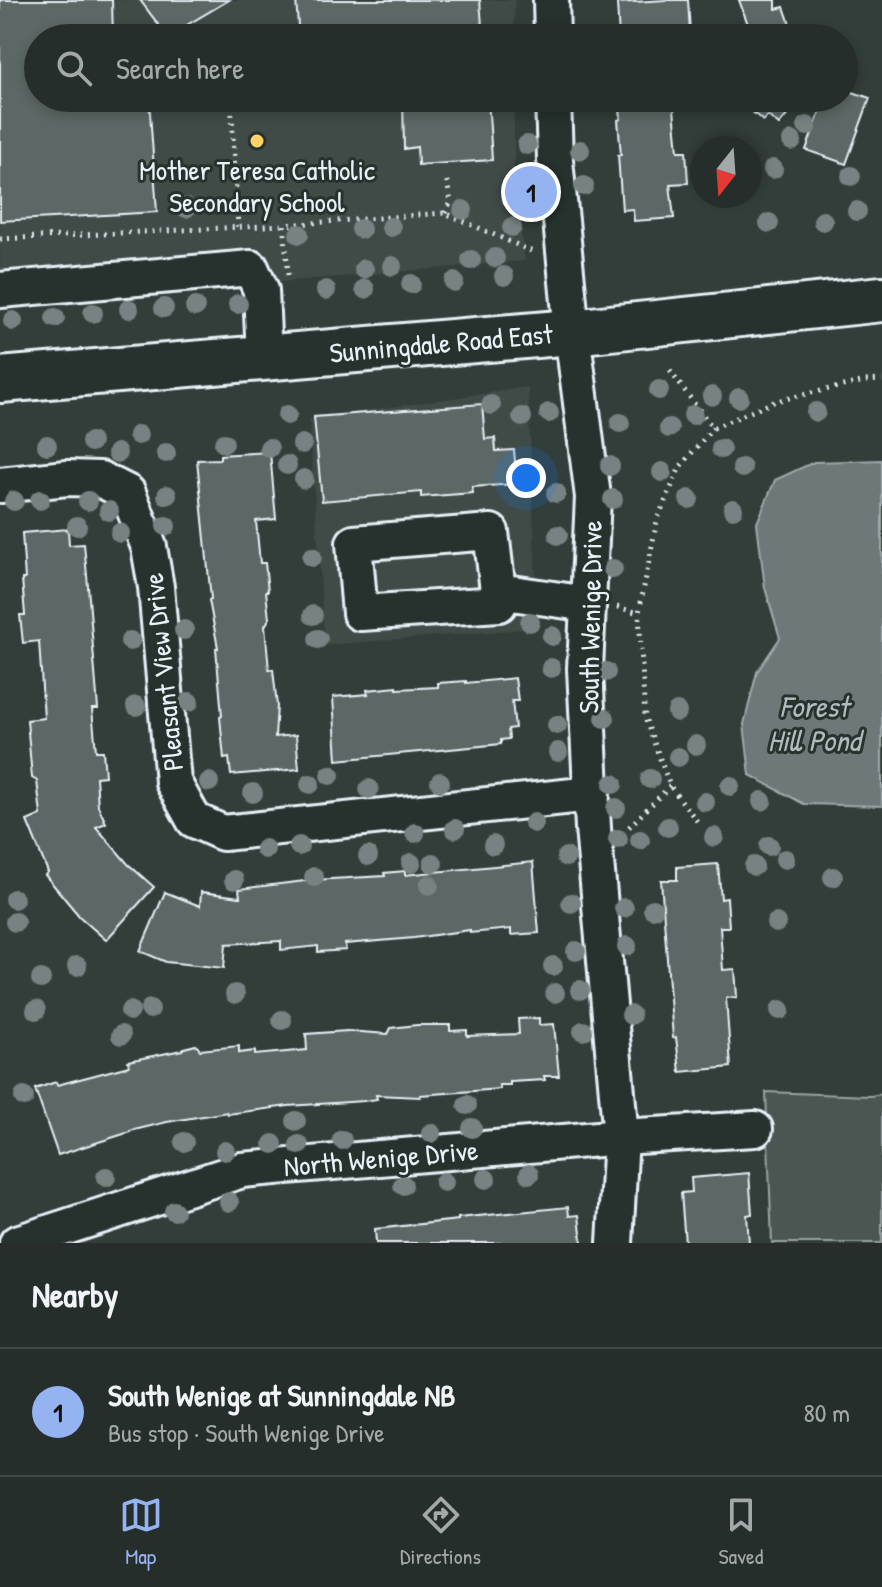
<!DOCTYPE html>
<html lang="en">
<head>
<meta charset="utf-8">
<style>
	body { margin:0; font-family:"Patrick Hand",sans-serif; background:#2e3633; color:#f1f3f6 }
	.compass { position:absolute; left:690px; top:136px; width:72px; height:72px; border-radius:50%; background:#262e2b; box-shadow:0 4px 12px #0003; rotate:197deg }
	.you { position:absolute; left:526px; top:478px; width:28px; height:28px; margin:-20px; border:6px solid #fff; border-radius:50%; background:#1a73e8; box-shadow:0 0 0 12px #1a73e833 }
	.badge { display:grid; place-items:center; width:52px; height:52px; border-radius:50%; background:#95b2f1; color:#111; font-size:26px; font-weight:700 }
	.pin { position:absolute; translate:-50% -50%; border:4px solid #fff; box-shadow:0 2px 8px #0006 }
	.list { margin:0; padding:0; list-style:none }
	h2 { display:flex; justify-content:space-between; align-items:center; height:104px; margin:0; padding:0 32px; font-size:34px }
	h2 small { font-size:26px; font-weight:400; color:#a4a8a9 }
	.list li { display:grid; grid-template-columns:52px 1fr auto; gap:24px; align-items:center; box-sizing:border-box; height:128px; padding:0 32px; border-top:2px solid #424a47 }
	.list b { display:block; font-size:30px; white-space:nowrap }
	.list p { margin:0; font-size:26px; white-space:nowrap; color:#a4a8a9 }
	.list em { font-size:26px; font-style:normal; color:#a4a8a9 }
	.icon { flex:none; width:44px; height:44px; fill:none; stroke:currentColor; stroke-width:2; stroke-linecap:round; stroke-linejoin:round }
	.map { position:relative; flex:none; width:882px; height:1243px; overflow:hidden }
	.search { position:absolute; background:#262e2b; box-shadow:0 4px 12px #0003; left:24px; right:24px; top:24px; height:88px; display:flex; align-items:center; gap:20px; box-sizing:border-box; padding:0 28px; border-radius:44px; color:#a4a8a9; font-size:30px }
	.sheet { height:232px; background:#262e2b }
	nav { display:flex; justify-content:space-around; align-items:center; box-sizing:border-box; height:112px; border-top:2px solid #424a47; background:#262e2b; font-size:22px; color:#a4a8a9 }
	nav a { display:grid; justify-items:center; gap:4px }
	nav .on { color:#95b2f1 }
	.map>svg:first-child { display:block }
</style>
</head>
<body>
<div class="map">
<svg width="882" height="1243" viewBox="0 0 882 1243">
	<rect width="100%" height="100%" fill="#323e39"/>
	<filter id="ink" filterUnits="userSpaceOnUse"><feTurbulence type="fractalNoise" baseFrequency=".0125" numOctaves="2"/><feDisplacementMap in="SourceGraphic" scale="16" xChannelSelector="R" yChannelSelector="G"/><feConvolveMatrix kernelMatrix="1 2 1 2 8 2 1 2 1" color-interpolation-filters="sRGB"/></filter>
	<g filter="url(#ink)">
		<g fill="#3f4b46">
			<path d="M0,0H515L514,38H38V98H514V184L525,261L0,306Z"/>
			<path d="M528,387L538,628L325,645L309,419Z"/>
		</g>
		<path fill="#495651" stroke="#98a4a4" stroke-width="2" d="M766,1092L870,1096L882,1094V1243H772Z"/>
		<path fill="#6d7978" stroke="#9ea9ab" stroke-width="2" d="M882,460V806L804,804L750,775L744,724L757,672L780,638L765,588L757,523L775,480L814,462Z"/>
		<g fill="#5c6865" stroke="#e8f1f8" stroke-width="2">
			<path d="M0,0H112L113,38H38V98H149L157,212L0,221Z"/>
			<path d="M140,0H229L185,26L164,32Z"/>
			<path d="M296,0H480L483,38H299Z"/>
			<path d="M666,0H688L690,32L683,33V38H619L617,3Z"/>
			<path d="M739,0H776V9L784,7L795,38H753Z"/>
			<path d="M844,89L870,98L846,164L806,150L825,98H844Z"/>
			<path d="M403,98H488L492,160L418,165L417,147L404,149Z"/>
			<path d="M619,98H673L678,151H686L688,183L670,184L674,218L634,221L633,209L622,210L618,155H621L618,120L621,119Z"/>
			<path d="M736,98H801L779,125L768,116L763,121Z"/>
			<path d="M482,404L485,439L495,438L496,451L514,450L517,484L472,487L473,493L421,497V492L322,501L314,417Z"/>
			<path d="M270,452L276,519L256,521L260,563H265L268,591H266L269,619L265,626L269,670L273,669L277,706L275,737L296,735L299,769L231,775L229,758L224,759L220,717L222,716L216,648H218L209,600L211,599L197,460L220,459V455Z"/>
			<path d="M68,529L69,545L84,544L88,586L98,709H92L96,751H103L105,776L96,777L98,806L106,823L96,827L128,864L154,887L106,940L80,917L45,875L48,872L27,821L41,815L37,781L32,778L27,720L44,718L39,641L23,643L20,615H25L22,579H25L22,533Z"/>
			<path d="M515,678L518,701H512L515,728L508,729L509,739L501,740V744L337,760L333,697L368,694L367,690L397,687V689L438,687V683L466,681V683Z"/>
			<path d="M533,862L539,933L511,935V929L470,933V930L414,938L345,944L346,950L318,952V946L281,950V941L226,944L224,968L166,962L140,951L165,892L200,906L201,892L240,897L239,889L313,880L385,876L384,873L405,871V875Z"/>
			<path d="M718,864L721,899L727,898L729,927H720L723,970L735,969L737,997L726,998L731,1067L680,1072L676,1037L673,1038L661,880H677V867Z"/>
			<path d="M539,1018V1025L554,1024L559,1076H544L545,1080L510,1082V1085H499L500,1089L420,1095V1097L376,1095L377,1099L364,1101L288,1106L228,1114L227,1112L167,1122L130,1131V1132L58,1155L35,1089L56,1082L57,1085L129,1066L128,1061L182,1050L184,1048L196,1045L200,1050L239,1046V1053L255,1051V1055L307,1050L306,1034L347,1031L388,1034L391,1028L417,1025H450V1031L467,1030V1036L519,1034L518,1019Z"/>
			<path d="M749,1173L752,1214L747,1215L749,1243H685L681,1193L692,1192L691,1178Z"/>
			<path d="M568,1207L569,1216L579,1215L582,1243H376L375,1229L458,1220V1218Z"/>
		</g>
		<g fill="none" stroke-linecap="round" stroke-linejoin="round">
			<defs>
				<g id="minor">
					<path d="M551,0L552,38"/>
					<path d="M553,98L555,160L572,332L593,497L585,669L593,828L621,1137L615,1243"/>
					<path d="M0,290L251,268L261,290L264,358"/>
					<path d="M0,485L67,478L100,479L128,493L149,547L156,587L173,782L194,820L223,833L592,794"/>
					<path d="M498,591L499,604L360,613L354,543L491,532L498,591L588,604"/>
					<path d="M17,1243L242,1170L621,1137L755,1129"/>
				</g>
				<path id="major" d="M0,380L572,332L882,299"/>
			</defs>
			<use href="#minor" stroke="#e8f1f8" stroke-width="40"/>
			<use href="#major" stroke="#e8f1f8" stroke-width="50"/>
			<g stroke="#e8f1f8" stroke-width="5" stroke-dasharray="2 6" stroke-linecap="butt">
				<path d="M181,35L186,38"/>
				<path d="M231,98L238,227"/>
				<path d="M445,213L451,202L446,177"/>
				<path d="M0,239L284,225"/>
				<path d="M288,275L284,225L445,213L531,251"/>
				<path d="M670,371L713,428L776,401L865,381L882,380"/>
				<path d="M617,607L639,613"/>
				<path d="M697,821L670,786L645,718L639,613L657,520L680,467L713,428"/>
				<path d="M629,827L670,786"/>
			</g>
			<use href="#minor" stroke="#26332d" stroke-width="34"/>
			<use href="#major" stroke="#26332d" stroke-width="44"/>
		</g>
		<g fill="#778382">
			<circle cx="807" cy="126" r="10"/>
			<circle cx="792" cy="141" r="10"/>
			<circle cx="527" cy="145" r="10"/>
			<circle cx="580" cy="150" r="10"/>
			<circle cx="773" cy="169" r="10"/>
			<circle cx="851" cy="176" r="10"/>
			<circle cx="584" cy="186" r="10"/>
			<circle cx="511" cy="198" r="10"/>
			<circle cx="186" cy="208" r="10"/>
			<circle cx="463" cy="210" r="10"/>
			<circle cx="857" cy="211" r="10"/>
			<circle cx="823" cy="221" r="10"/>
			<circle cx="769" cy="223" r="10"/>
			<circle cx="391" cy="227" r="10"/>
			<circle cx="512" cy="227" r="10"/>
			<circle cx="361" cy="229" r="10"/>
			<circle cx="299" cy="234" r="10"/>
			<circle cx="495" cy="258" r="10"/>
			<circle cx="471" cy="260" r="10"/>
			<circle cx="392" cy="266" r="10"/>
			<circle cx="364" cy="269" r="10"/>
			<circle cx="504" cy="276" r="10"/>
			<circle cx="454" cy="282" r="10"/>
			<circle cx="411" cy="284" r="10"/>
			<circle cx="365" cy="289" r="10"/>
			<circle cx="326" cy="290" r="10"/>
			<circle cx="238" cy="304" r="10"/>
			<circle cx="195" cy="307" r="10"/>
			<circle cx="164" cy="308" r="10"/>
			<circle cx="129" cy="309" r="10"/>
			<circle cx="93" cy="313" r="10"/>
			<circle cx="55" cy="318" r="10"/>
			<circle cx="13" cy="321" r="10"/>
			<circle cx="659" cy="390" r="10"/>
			<circle cx="712" cy="396" r="10"/>
			<circle cx="739" cy="398" r="10"/>
			<circle cx="491" cy="405" r="10"/>
			<circle cx="816" cy="412" r="10"/>
			<circle cx="549" cy="413" r="10"/>
			<circle cx="287" cy="415" r="10"/>
			<circle cx="693" cy="415" r="10"/>
			<circle cx="522" cy="417" r="10"/>
			<circle cx="620" cy="423" r="10"/>
			<circle cx="669" cy="428" r="10"/>
			<circle cx="138" cy="435" r="10"/>
			<circle cx="91" cy="442" r="10"/>
			<circle cx="224" cy="443" r="10"/>
			<circle cx="302" cy="444" r="10"/>
			<circle cx="47" cy="445" r="10"/>
			<circle cx="269" cy="448" r="10"/>
			<circle cx="721" cy="449" r="10"/>
			<circle cx="117" cy="453" r="10"/>
			<circle cx="166" cy="453" r="10"/>
			<circle cx="287" cy="465" r="10"/>
			<circle cx="610" cy="466" r="10"/>
			<circle cx="742" cy="468" r="10"/>
			<circle cx="662" cy="472" r="10"/>
			<circle cx="304" cy="479" r="10"/>
			<circle cx="556" cy="493" r="10"/>
			<circle cx="167" cy="495" r="10"/>
			<circle cx="613" cy="499" r="10"/>
			<circle cx="689" cy="499" r="10"/>
			<circle cx="40" cy="500" r="10"/>
			<circle cx="14" cy="501" r="10"/>
			<circle cx="88" cy="501" r="10"/>
			<circle cx="733" cy="509" r="10"/>
			<circle cx="109" cy="511" r="10"/>
			<circle cx="77" cy="526" r="10"/>
			<circle cx="166" cy="526" r="10"/>
			<circle cx="120" cy="533" r="10"/>
			<circle cx="558" cy="535" r="10"/>
			<circle cx="312" cy="557" r="10"/>
			<circle cx="613" cy="569" r="10"/>
			<circle cx="313" cy="615" r="10"/>
			<circle cx="530" cy="622" r="10"/>
			<circle cx="184" cy="630" r="10"/>
			<circle cx="552" cy="636" r="10"/>
			<circle cx="318" cy="639" r="10"/>
			<circle cx="130" cy="641" r="10"/>
			<circle cx="551" cy="668" r="10"/>
			<circle cx="606" cy="672" r="10"/>
			<circle cx="189" cy="702" r="10"/>
			<circle cx="136" cy="706" r="10"/>
			<circle cx="677" cy="712" r="10"/>
			<circle cx="605" cy="718" r="10"/>
			<circle cx="557" cy="725" r="10"/>
			<circle cx="696" cy="745" r="10"/>
			<circle cx="558" cy="752" r="10"/>
			<circle cx="678" cy="757" r="10"/>
			<circle cx="330" cy="775" r="10"/>
			<circle cx="650" cy="779" r="10"/>
			<circle cx="209" cy="782" r="10"/>
			<circle cx="440" cy="782" r="10"/>
			<circle cx="310" cy="784" r="10"/>
			<circle cx="613" cy="784" r="10"/>
			<circle cx="730" cy="786" r="10"/>
			<circle cx="369" cy="789" r="10"/>
			<circle cx="253" cy="793" r="10"/>
			<circle cx="762" cy="801" r="10"/>
			<circle cx="705" cy="802" r="10"/>
			<circle cx="616" cy="808" r="10"/>
			<circle cx="534" cy="823" r="10"/>
			<circle cx="668" cy="827" r="10"/>
			<circle cx="455" cy="829" r="10"/>
			<circle cx="415" cy="833" r="10"/>
			<circle cx="714" cy="837" r="10"/>
			<circle cx="618" cy="839" r="10"/>
			<circle cx="640" cy="840" r="10"/>
			<circle cx="493" cy="845" r="10"/>
			<circle cx="299" cy="846" r="10"/>
			<circle cx="769" cy="846" r="10"/>
			<circle cx="265" cy="849" r="10"/>
			<circle cx="368" cy="856" r="10"/>
			<circle cx="566" cy="857" r="10"/>
			<circle cx="785" cy="859" r="10"/>
			<circle cx="411" cy="863" r="10"/>
			<circle cx="433" cy="863" r="10"/>
			<circle cx="754" cy="866" r="10"/>
			<circle cx="314" cy="877" r="10"/>
			<circle cx="833" cy="877" r="10"/>
			<circle cx="234" cy="880" r="10"/>
			<circle cx="429" cy="885" r="10"/>
			<circle cx="14" cy="899" r="10"/>
			<circle cx="571" cy="903" r="10"/>
			<circle cx="624" cy="908" r="10"/>
			<circle cx="653" cy="909" r="10"/>
			<circle cx="15" cy="922" r="10"/>
			<circle cx="776" cy="923" r="10"/>
			<circle cx="627" cy="946" r="10"/>
			<circle cx="576" cy="951" r="10"/>
			<circle cx="77" cy="966" r="10"/>
			<circle cx="553" cy="966" r="10"/>
			<circle cx="41" cy="979" r="10"/>
			<circle cx="580" cy="990" r="10"/>
			<circle cx="555" cy="993" r="10"/>
			<circle cx="235" cy="994" r="10"/>
			<circle cx="150" cy="1009" r="10"/>
			<circle cx="36" cy="1010" r="10"/>
			<circle cx="780" cy="1010" r="10"/>
			<circle cx="130" cy="1011" r="10"/>
			<circle cx="631" cy="1015" r="10"/>
			<circle cx="282" cy="1020" r="10"/>
			<circle cx="583" cy="1031" r="10"/>
			<circle cx="121" cy="1035" r="10"/>
			<circle cx="24" cy="1097" r="10"/>
			<circle cx="467" cy="1105" r="10"/>
			<circle cx="296" cy="1121" r="10"/>
			<circle cx="472" cy="1128" r="10"/>
			<circle cx="431" cy="1133" r="10"/>
			<circle cx="342" cy="1140" r="10"/>
			<circle cx="184" cy="1142" r="10"/>
			<circle cx="273" cy="1144" r="10"/>
			<circle cx="299" cy="1145" r="10"/>
			<circle cx="225" cy="1151" r="10"/>
			<circle cx="529" cy="1174" r="10"/>
			<circle cx="106" cy="1177" r="10"/>
			<circle cx="486" cy="1179" r="10"/>
			<circle cx="444" cy="1182" r="10"/>
			<circle cx="403" cy="1185" r="10"/>
			<circle cx="229" cy="1202" r="10"/>
			<circle cx="174" cy="1211" r="10"/>
		</g>
	</g>
	<circle fill="#ffd166" stroke="#26332d" stroke-width="3" cx="257" cy="141" r="8"/>
	<g text-anchor="middle" dominant-baseline="central" stroke-width="6" stroke-linejoin="round" paint-order="stroke">
		<g font-size="28" fill="#e8f1f8" stroke="#26332d">
			<text x="257" y="170">Mother Teresa Catholic<tspan x="257" dy="32">Secondary School</tspan></text>
		</g>
		<g font-size="28" fill="#e8f1f8" stroke="#26332d">
			<text transform="translate(441 343) rotate(-5)">Sunningdale Road East</text>
			<text transform="translate(590 617) rotate(-89)">South Wenige Drive</text>
			<text transform="translate(163 672) rotate(-96)">Pleasant View Drive</text>
			<text transform="translate(381 1158) rotate(-5)">North Wenige Drive</text>
		</g>
		<g font-size="30" font-style="italic" fill="#b1bbbe" stroke="#26332d">
			<text x="814" y="706">Forest<tspan x="814" dy="34">Hill Pond</tspan></text>
		</g>
	</g>
</svg>
<svg class="compass" viewBox="-18 -18 36 36"><path d="M0-13l5 13h-10z" fill="#e53935"/><path d="M0 13l5-13h-10z" fill="#a4a8a9"/></svg>
<div class="you"></div>
<div class="pin badge" style="left:531px;top:192px">1</div>
<div class="search"><svg class="icon" aria-label="search" viewBox="0 0 24 24"><circle cx="10" cy="10" r="6"/><path d="M15 15l6 6"/></svg>Search here</div>
</div>
<section class="sheet">
<h2>Nearby<small></small></h2>
<ul class="list">
<li><span class="badge">1</span><div><b>South Wenige at Sunningdale NB</b><p>Bus stop · South Wenige Drive</p></div><em>80 m</em></li>
</ul>
</section>
<nav>
<a class="on"><svg class="icon" aria-label="map" viewBox="0 0 24 24"><path d="M3 6l6-2 6 2 6-2v14l-6 2-6-2-6 2zM9 4v14M15 6v14"/></svg>Map</a>
<a><svg class="icon" aria-label="directions" viewBox="0 0 24 24"><path d="M12 3l9 9-9 9-9-9zM9 14v-3h6M13 9l2 2-2 2"/></svg>Directions</a>
<a><svg class="icon" aria-label="saved" viewBox="0 0 24 24"><path d="M7 4h10v16l-5-4-5 4z"/></svg>Saved</a>
</nav>
</body>
</html>
